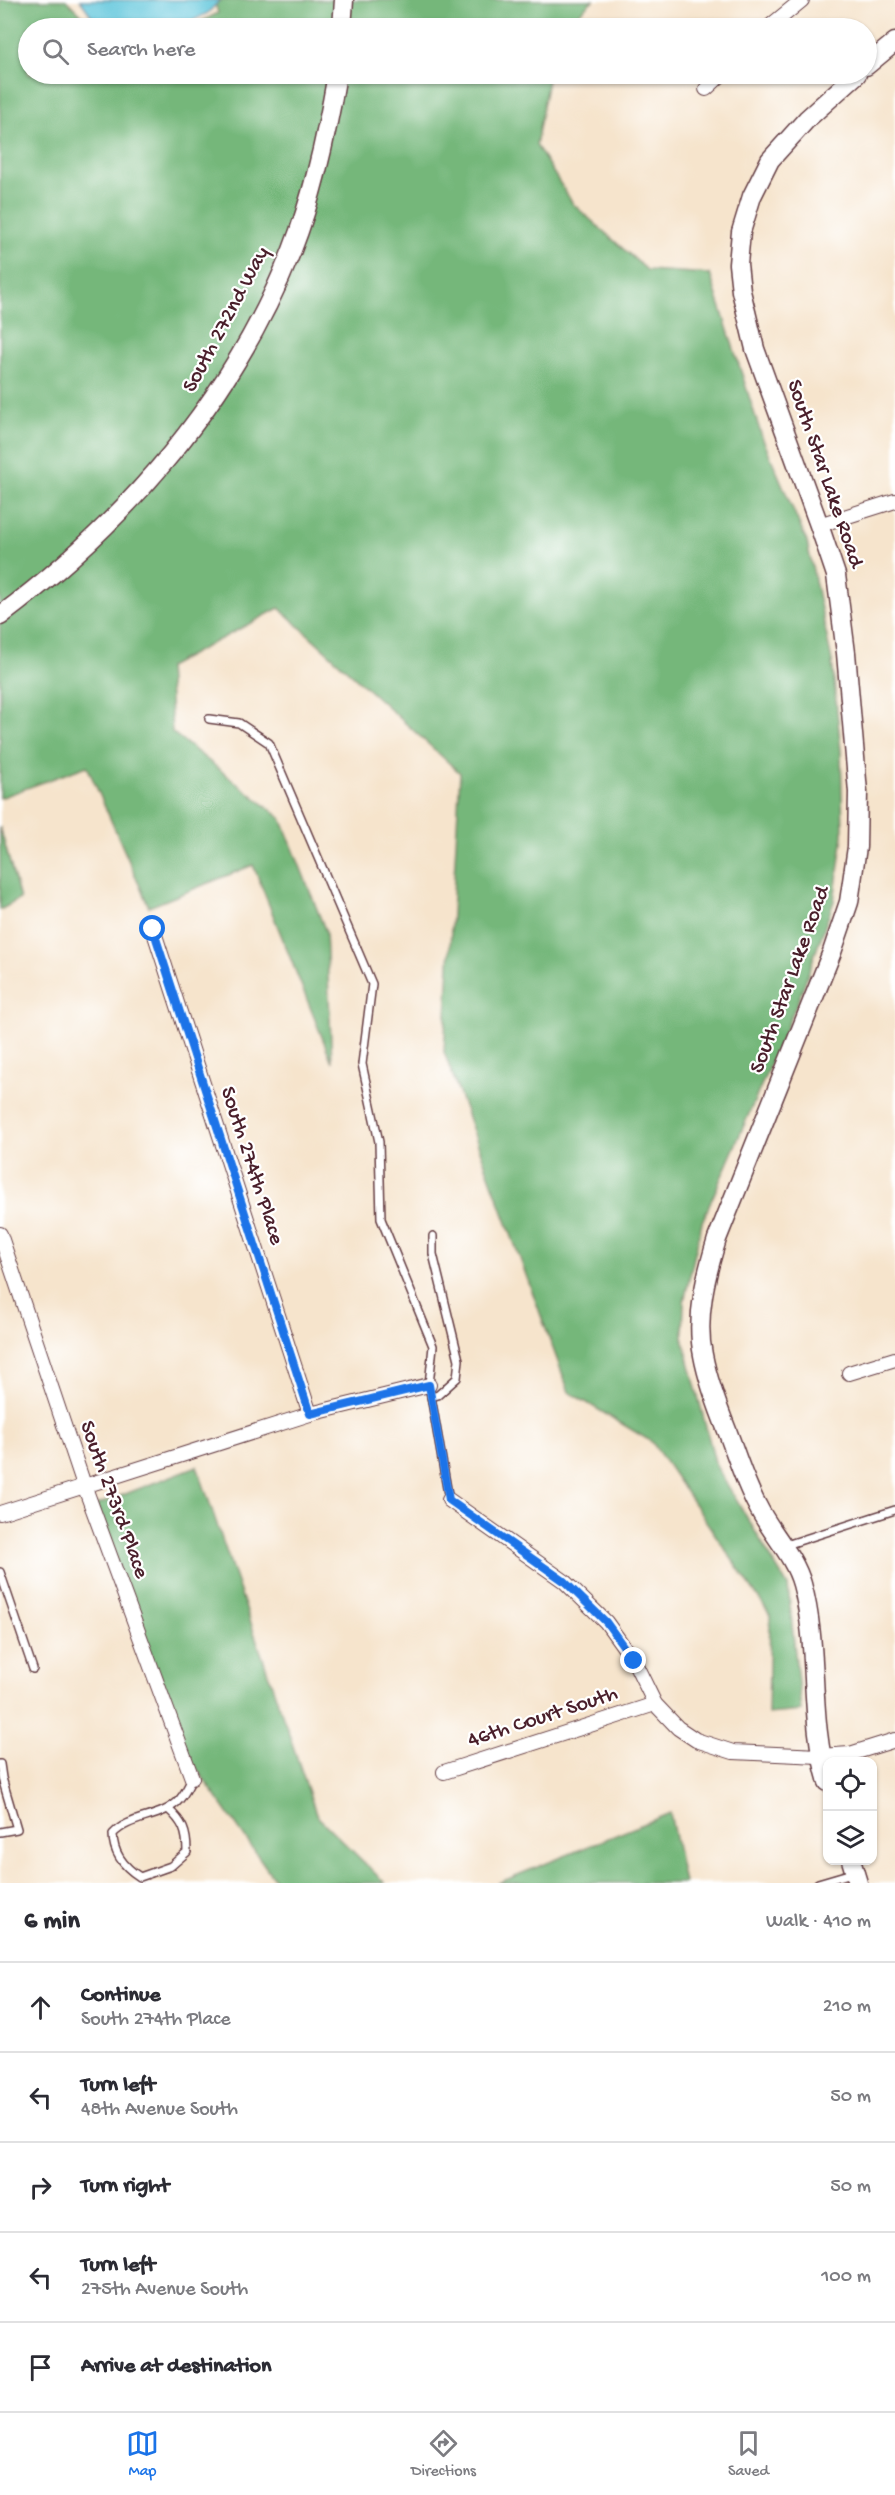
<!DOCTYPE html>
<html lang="en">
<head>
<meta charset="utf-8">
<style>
	body { margin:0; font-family:"Gochi Hand",sans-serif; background:#f2f2f3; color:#2b2b33 }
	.controls { position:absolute; right:18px; bottom:18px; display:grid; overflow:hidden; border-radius:12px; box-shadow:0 2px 4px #0004 }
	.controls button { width:54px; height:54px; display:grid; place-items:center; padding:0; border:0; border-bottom:2px solid #e1e1e2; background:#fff; color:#2b2b33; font:30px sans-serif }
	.stop { position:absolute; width:18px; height:18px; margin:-14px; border:4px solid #1a73e8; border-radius:50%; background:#fff }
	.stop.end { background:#1a73e8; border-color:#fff; box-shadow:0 2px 6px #0008 }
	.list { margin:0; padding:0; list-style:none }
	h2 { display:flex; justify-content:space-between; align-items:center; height:78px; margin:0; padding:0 24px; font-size:26px }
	h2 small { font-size:20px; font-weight:400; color:#7c7c81 }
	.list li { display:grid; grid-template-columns:39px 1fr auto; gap:18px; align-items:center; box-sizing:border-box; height:90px; padding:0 24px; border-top:2px solid #e1e1e2 }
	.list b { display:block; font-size:22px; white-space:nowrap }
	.list p { margin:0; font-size:20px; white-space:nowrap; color:#7c7c81 }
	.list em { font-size:20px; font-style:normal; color:#7c7c81 }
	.icon { flex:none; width:33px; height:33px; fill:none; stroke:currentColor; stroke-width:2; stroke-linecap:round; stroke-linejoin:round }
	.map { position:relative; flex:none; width:895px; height:1883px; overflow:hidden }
	.search { position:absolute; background:#fff; box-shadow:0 2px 4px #0004; left:18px; right:18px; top:18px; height:66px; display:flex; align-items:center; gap:15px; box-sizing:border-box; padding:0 21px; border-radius:33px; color:#7c7c81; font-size:22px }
	.sheet { height:528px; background:#fff }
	nav { display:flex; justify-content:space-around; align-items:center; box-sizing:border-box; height:84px; border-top:2px solid #e1e1e2; background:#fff; font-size:16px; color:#7c7c81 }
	nav a { display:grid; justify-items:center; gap:3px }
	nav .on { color:#1a73e8 }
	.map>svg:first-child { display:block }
</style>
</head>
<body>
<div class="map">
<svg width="895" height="1883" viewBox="0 0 895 1883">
	<rect width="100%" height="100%" fill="#fff"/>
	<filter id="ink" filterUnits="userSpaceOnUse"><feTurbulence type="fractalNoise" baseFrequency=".0167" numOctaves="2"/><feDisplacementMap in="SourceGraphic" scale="12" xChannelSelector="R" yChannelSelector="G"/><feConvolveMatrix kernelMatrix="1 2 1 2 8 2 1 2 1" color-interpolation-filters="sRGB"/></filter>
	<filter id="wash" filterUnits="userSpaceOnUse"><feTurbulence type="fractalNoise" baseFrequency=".008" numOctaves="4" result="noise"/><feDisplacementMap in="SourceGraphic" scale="24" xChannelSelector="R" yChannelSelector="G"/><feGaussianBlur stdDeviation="1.35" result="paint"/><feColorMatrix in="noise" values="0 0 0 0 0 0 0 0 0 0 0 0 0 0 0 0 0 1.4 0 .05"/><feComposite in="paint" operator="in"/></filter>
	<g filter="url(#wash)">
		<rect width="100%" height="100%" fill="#f6e4cc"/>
		<g fill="#74b77a" stroke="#5f6b52" stroke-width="1.5">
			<path d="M0,0H66L95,28H28V74H549L536,145L573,204L647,270L710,274L762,437L807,542L832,661L841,751L843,835L834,901L800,996L702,1222L684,1302L683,1338L716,1466L788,1586L801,1711L768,1714L770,1615L652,1442L569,1392L444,1052L460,773L279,608L168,667L172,732L281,818L326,932L332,1062L253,865L149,907L87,766L0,798Z"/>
			<path d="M214,0H593L564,28H188L218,13Z"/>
			<path d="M0,827L20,899L0,910Z"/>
			<path d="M197,1466L317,1816L385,1883H277L180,1745L92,1507Z"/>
			<path d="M670,1813L684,1883H498Z"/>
		</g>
		<path fill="#5ec6db" stroke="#547283" stroke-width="1.5" d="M80,0H220L208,13L178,28H100Z"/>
	</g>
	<g filter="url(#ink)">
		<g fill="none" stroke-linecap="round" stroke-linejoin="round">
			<defs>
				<g id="lane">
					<path d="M209,719L239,723L269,743L372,984L362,1064L379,1142L381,1219L433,1346L429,1385L449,1500"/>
					<path d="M431,1397L438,1395L457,1378L459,1360L433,1254V1236"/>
					<path d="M783,1546L895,1510"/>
					<path d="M0,1572L33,1669"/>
					<path d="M0,1764L2,1778L17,1829L0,1832"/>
					<path d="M168,1809C183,1822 187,1832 187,1852L171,1866L140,1877C124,1867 113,1853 113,1834C130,1815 163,1819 180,1799C185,1793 189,1785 192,1778"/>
					<path d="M818,1883L852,1873"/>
				</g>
				<g id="street">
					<path d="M768,28L802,0"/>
					<path d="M706,89L722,74"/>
					<path d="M819,525L895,501"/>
					<path d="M153,929L310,1414"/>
					<path d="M0,1234L84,1485L192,1778"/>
					<path d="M849,1373L895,1359"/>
					<path d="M449,1500L564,1581L606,1622L634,1661L655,1704L678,1728L696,1740L733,1752L819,1756L850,1754L895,1740"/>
					<path d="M0,1513L310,1414L429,1385"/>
					<path d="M444,1772L655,1704"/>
				</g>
				<g id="secondary">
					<path d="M342,28L344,0"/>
					<path d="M866,66L895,42"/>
					<path d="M0,616C127,521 233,399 292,250C314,194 327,133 337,74"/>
					<path d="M828,1782C808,1718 820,1649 802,1584C794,1555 770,1532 757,1505C745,1483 737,1457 728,1433C718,1408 708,1382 703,1355C695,1317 706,1275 717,1239L832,952L849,902L857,847L858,792L846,653L836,575L819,525L755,349L741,291L738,264L741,232L752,196L770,160L807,119L857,74"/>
					<path d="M851,1860L858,1883"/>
				</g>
			</defs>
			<use href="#lane" stroke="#643d43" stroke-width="10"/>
			<use href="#street" stroke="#643d43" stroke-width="16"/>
			<use href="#secondary" stroke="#643d43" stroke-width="21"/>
			<use href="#lane" stroke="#fff" stroke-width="7"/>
			<use href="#street" stroke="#fff" stroke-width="14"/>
			<use href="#secondary" stroke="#fff" stroke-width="18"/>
		</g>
	</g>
	<g fill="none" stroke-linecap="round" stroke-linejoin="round" filter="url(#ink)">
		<path stroke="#1a73e8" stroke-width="8" d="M153,929L310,1414L429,1385L449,1500L564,1581L606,1622L634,1661"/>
	</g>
	<g text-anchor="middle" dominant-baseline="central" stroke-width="4.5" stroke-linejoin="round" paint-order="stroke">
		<g font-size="22" fill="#4a1f2b" stroke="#fff">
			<text transform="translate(227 320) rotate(-62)">South 272nd Way</text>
			<text transform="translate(824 474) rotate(71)">South Star Lake Road</text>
			<text transform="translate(791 980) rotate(-70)">South Star Lake Road</text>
			<text transform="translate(251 1166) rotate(72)">South 274th Place</text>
			<text transform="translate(113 1500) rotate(70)">South 273rd Place</text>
			<text transform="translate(543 1718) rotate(-18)">46th Court South</text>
		</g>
	</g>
</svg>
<div class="controls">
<button><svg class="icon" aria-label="locate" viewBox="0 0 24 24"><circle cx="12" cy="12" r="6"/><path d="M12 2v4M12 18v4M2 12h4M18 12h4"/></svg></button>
<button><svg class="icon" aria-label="layers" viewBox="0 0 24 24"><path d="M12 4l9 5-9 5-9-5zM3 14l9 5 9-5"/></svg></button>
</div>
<div class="stop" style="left:153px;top:929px"></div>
<div class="stop end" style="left:634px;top:1661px"></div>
<div class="search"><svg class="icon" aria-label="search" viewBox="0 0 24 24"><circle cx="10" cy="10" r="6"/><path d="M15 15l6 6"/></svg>Search here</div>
</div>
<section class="sheet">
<h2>6 min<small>Walk · 410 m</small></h2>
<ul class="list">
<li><svg class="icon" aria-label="ahead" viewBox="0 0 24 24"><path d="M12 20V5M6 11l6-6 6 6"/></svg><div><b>Continue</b><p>South 274th Place</p></div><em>210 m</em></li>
<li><svg class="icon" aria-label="left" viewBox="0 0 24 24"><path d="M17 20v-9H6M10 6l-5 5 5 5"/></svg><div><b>Turn left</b><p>48th Avenue South</p></div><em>50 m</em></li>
<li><svg class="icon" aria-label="right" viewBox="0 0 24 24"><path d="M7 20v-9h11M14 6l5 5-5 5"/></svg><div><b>Turn right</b></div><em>50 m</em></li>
<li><svg class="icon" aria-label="left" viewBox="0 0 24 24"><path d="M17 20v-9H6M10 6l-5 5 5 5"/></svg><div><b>Turn left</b><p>275th Avenue South</p></div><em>100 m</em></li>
<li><svg class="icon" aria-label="arrive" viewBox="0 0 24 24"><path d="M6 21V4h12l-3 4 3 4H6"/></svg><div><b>Arrive at destination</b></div></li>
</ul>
</section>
<nav>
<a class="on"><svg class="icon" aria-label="map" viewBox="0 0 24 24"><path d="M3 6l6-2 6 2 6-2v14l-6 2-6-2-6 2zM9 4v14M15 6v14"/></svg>Map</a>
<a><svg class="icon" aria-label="directions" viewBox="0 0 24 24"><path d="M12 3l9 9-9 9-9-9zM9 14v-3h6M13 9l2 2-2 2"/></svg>Directions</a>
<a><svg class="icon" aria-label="saved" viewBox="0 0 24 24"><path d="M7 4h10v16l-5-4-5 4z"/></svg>Saved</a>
</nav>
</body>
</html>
